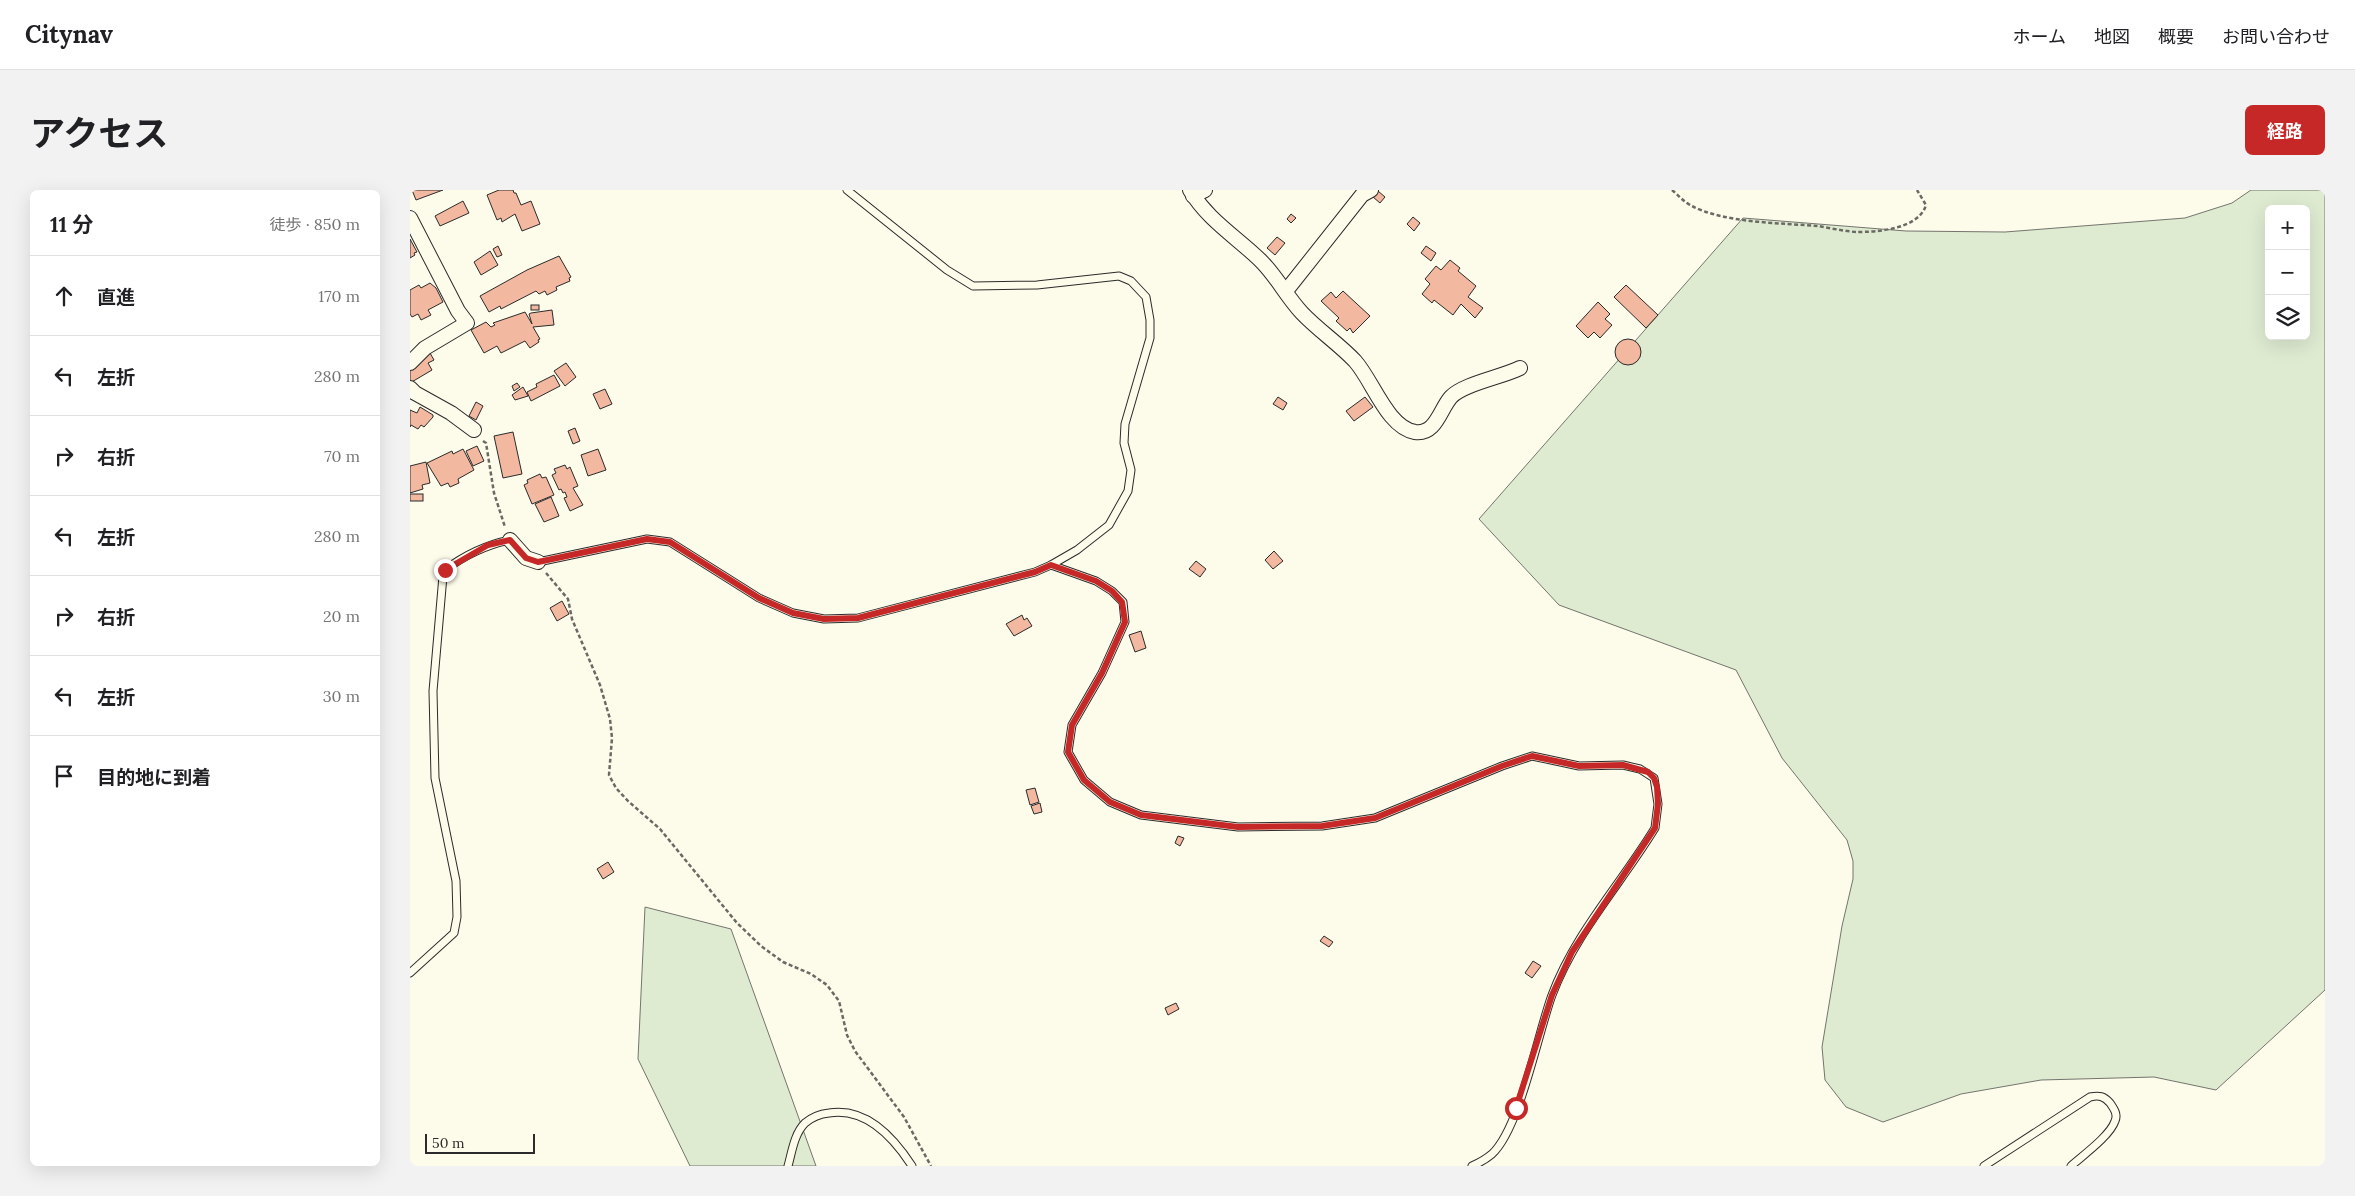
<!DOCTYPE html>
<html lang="ja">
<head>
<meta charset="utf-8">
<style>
	body { margin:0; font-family:Lora,"Noto Sans JP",serif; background:#f2f2f2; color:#202124 }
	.controls { position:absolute; right:15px; top:15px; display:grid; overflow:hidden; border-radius:8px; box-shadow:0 5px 20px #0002 }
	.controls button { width:45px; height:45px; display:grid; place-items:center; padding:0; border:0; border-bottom:1px solid #e0e0e0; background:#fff; color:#202124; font:25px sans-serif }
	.scale { position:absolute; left:15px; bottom:12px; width:110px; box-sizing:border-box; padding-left:5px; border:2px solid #2b2b2b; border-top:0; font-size:14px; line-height:18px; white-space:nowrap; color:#2b2b2b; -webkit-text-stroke:4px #fdfbea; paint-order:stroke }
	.stop { position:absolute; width:15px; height:15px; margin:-11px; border:4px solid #c62828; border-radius:50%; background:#fff }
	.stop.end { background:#c62828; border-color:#fff; box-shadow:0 1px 5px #0008 }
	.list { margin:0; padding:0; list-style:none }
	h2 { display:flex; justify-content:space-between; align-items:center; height:65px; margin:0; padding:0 20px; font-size:21px }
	h2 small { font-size:16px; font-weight:400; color:#757577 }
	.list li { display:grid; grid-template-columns:32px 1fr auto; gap:15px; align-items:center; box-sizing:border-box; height:80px; padding:0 20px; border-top:1px solid #e0e0e0 }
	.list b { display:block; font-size:19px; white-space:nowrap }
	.list em { font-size:16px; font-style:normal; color:#757577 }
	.icon { flex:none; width:28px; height:28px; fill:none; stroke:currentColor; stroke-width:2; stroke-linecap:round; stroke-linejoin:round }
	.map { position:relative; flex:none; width:1915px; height:976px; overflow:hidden; border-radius:8px }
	header { display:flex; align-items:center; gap:30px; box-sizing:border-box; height:70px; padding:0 25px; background:#fff; border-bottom:1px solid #e0e0e0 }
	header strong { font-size:24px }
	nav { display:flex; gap:28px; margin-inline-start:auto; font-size:18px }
	.intro { display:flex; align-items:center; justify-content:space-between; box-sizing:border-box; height:120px; padding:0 30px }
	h1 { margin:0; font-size:35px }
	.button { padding:12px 22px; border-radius:8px; background:#c62828; color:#fff; font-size:18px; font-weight:700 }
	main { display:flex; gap:30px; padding:0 30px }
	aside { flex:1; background:#fff; border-radius:8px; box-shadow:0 5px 20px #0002 }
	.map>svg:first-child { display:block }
</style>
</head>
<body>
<header>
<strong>Citynav</strong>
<nav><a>ホーム</a><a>地図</a><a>概要</a><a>お問い合わせ</a></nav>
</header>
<div class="intro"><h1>アクセス</h1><a class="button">経路</a></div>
<main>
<aside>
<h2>11 分<small>徒歩 · 850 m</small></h2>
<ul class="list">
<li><svg class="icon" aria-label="ahead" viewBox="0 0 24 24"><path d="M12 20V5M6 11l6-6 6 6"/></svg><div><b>直進</b></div><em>170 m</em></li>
<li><svg class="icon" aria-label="left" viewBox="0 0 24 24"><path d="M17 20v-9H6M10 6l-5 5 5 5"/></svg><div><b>左折</b></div><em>280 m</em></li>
<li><svg class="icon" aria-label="right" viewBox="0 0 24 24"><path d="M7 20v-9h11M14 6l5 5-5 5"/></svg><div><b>右折</b></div><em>70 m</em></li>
<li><svg class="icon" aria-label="left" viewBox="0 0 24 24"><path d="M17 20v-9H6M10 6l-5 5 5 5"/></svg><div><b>左折</b></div><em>280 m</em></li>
<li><svg class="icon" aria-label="right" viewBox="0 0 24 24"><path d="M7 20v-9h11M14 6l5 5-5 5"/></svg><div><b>右折</b></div><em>20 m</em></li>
<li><svg class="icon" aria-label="left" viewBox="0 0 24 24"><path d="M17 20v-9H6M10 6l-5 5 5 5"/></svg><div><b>左折</b></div><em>30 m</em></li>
<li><svg class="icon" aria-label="arrive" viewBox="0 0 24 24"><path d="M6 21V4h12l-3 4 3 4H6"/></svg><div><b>目的地に到着</b></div></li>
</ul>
</aside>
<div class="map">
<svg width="1915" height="976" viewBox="0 0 1915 976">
	<rect width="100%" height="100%" fill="#fdfbea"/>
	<g fill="#deebd1" stroke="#74746e" fill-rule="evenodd">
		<path d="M1841,0H1915V800L1806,900L1744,887L1631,890L1551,904L1473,932L1436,917L1415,890L1412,857L1432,736L1443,689V671L1437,650L1372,568L1326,480L1149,415L1069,329L1333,28L1496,41L1595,42L1775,28L1822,13ZM1859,19H1896V146H1859Z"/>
		<path d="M235,717L321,739L406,976H280L228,869Z"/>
	</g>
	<g fill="#f2b8a0" stroke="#2b2b2b">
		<path d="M2,0H33L6,10Z"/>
		<path d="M89,0H103L104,3H106L111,15L121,11L130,34L112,41L105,24L92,32L91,28L87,30L77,5Z"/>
		<path d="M968,1L975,7L970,13L963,7Z"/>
		<path d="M53,11L59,23L30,36L25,26Z"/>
		<path d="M881,24L886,28L881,33L877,29Z"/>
		<path d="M1003,27L1010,33L1004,41L997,34Z"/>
		<path d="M867,47L875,53L865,65L857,58Z"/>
		<path d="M0,49L7,62L4,63L5,65L0,68Z"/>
		<path d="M88,56L92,65L87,67L83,59Z"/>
		<path d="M1016,56L1026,63L1021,71L1011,63Z"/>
		<path d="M80,61L88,75L71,85L64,72Z"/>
		<path d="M149,66L161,87L159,88L160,91L146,97L147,100L137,105L135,101L129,104L126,101L91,119L90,116L79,122L70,106L117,80Z"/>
		<path d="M1040,70L1050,78L1048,81L1066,96L1058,107L1073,118L1065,128L1051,114L1043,125L1024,110L1022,113L1012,104L1020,94L1015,89L1026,76L1031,80Z"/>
		<path d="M20,93L26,98L33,112L18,120L21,125L11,130L8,124L2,127L0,124V100L9,95L11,98Z"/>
		<path d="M1216,95L1248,125L1236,138L1204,107Z"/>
		<path d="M933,101L960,126L943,143L940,138L937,141L926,131L929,128L911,111L921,102L926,108Z"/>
		<path d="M1188,112L1200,124L1195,129L1202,135L1190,148L1184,142L1178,148L1166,136Z"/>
		<rect x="121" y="115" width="8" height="5"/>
		<path d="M142,120L144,135L123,137L130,149L128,150L129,152L120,158L115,151L91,163L87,156L74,163L61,140L76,132L81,137L85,135L83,133L115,122L122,134L119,124L121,123Z"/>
		<circle cx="1218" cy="162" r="13"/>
		<path d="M20,163L24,170L18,173L22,180L0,193V175Z"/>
		<path d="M156,173L166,187L155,196L144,181Z"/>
		<path d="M144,185L150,196L121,211L117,202L127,197L126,194Z"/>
		<path d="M107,193L110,197L104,201L102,196Z"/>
		<path d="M113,197L118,206L105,210L102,205Z"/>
		<path d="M195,199L202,214L190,219L183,204Z"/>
		<path d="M868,207L877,213L873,220L863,214Z"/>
		<path d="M955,207L963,217L944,231L936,221Z"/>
		<path d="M66,212L73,216L66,230L59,226Z"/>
		<path d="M10,217L23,225V227L14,237L11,235L8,239L1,235L0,237V220L7,223Z"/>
		<path d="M165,238L170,251L163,254L158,241Z"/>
		<path d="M103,242L112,284L93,288L84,246Z"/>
		<path d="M67,256L74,271L63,276L56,261Z"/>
		<path d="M53,259L64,280L48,289L49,293L40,297L38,293L31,296L17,273L42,261L43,264Z"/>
		<path d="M188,259L196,280L178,286L171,265Z"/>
		<path d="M16,272L20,293L12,295L13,299L0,303V276Z"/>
		<path d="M155,275L157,279L160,277L168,296L163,298L173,315L160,321L154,308L157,307L155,302L153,303L151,299L149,300L142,285L146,283L144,279Z"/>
		<path d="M130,284L132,288L136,287L144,305L122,314L114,295L118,293L117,290Z"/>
		<rect x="0" y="304" width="13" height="7"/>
		<path d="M141,307L149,326L134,332L125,314Z"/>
		<path d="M864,361L873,371L863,379L855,370Z"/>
		<path d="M786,371L796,379L790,387L779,379Z"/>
		<path d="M152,411L159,424L147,431L140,418Z"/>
		<path d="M612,425L614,430L617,428L622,436L604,446L596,434Z"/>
		<path d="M731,441L736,458L725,462L719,445Z"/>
		<path d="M625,598L629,612L620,615L616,600Z"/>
		<path d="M630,613L632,622L624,624L621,616Z"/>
		<path d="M768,646L774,648L770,656L765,653Z"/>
		<path d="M198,672L204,682L193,689L187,679Z"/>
		<path d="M914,746L923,752L919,757L910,751Z"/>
		<path d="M1123,771L1131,776L1122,788L1115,783Z"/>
		<path d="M766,813L769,819L758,825L755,818Z"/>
	</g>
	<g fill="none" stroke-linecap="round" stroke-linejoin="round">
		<defs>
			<g id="lane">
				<path d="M128,372L237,349L260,352L349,408L383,423L414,429L448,428L625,382L641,375L667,360L699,335L718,301L721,280L714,253L715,234L740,148V130L736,107L721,91L709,86L627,95L563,96L537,80L437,0"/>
				<path d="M641,375L686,391L702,401L713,412L715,432L692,483L662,535L658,562L674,590L700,612L731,625L828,637L912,636L965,628L1092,576L1122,566L1169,576L1213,575L1230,579L1244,588L1248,614L1245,638C1211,694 1165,743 1142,805C1128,843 1110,938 1082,964C1076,969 1069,973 1062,976"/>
				<path d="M0,783L44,743L47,727L46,691L25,588L23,501L33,386L35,380C55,365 76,355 100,350"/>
				<path d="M378,976C382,962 384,944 395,933C402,927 410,924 419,923C456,917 484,948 502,976"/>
				<path d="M1574,976L1680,907C1689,905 1694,906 1700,913C1704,919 1708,924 1705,931C1700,946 1672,966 1661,976"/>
			</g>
			<g id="street">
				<path d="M780,0C797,29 825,46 849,69C866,85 876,106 892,123C908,140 929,154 945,171C963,191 977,237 1005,242C1026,245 1030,219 1041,207C1053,194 1092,187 1110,178"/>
				<path d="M783,6L795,0"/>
				<path d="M0,28L48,121L57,133L15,158L0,173"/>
				<path d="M876,101L952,5L961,0"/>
				<path d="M0,198L5,203L41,223L64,240"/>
				<path d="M100,350L116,368L128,372"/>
			</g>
		</defs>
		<use href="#lane" stroke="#2b2b2b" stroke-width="9"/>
		<use href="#street" stroke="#2b2b2b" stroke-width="16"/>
		<g stroke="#6a6964" stroke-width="2.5" stroke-dasharray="4 2.5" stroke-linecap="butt">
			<path d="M1262,0C1268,5 1273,11 1280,15C1312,33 1371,33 1408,36C1420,38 1433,41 1446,42C1468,42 1509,39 1516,15L1507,0"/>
			<path d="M73,251L76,253L84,303L95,337"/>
			<path d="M136,383L158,409L162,429L190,495L200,529L202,548L199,585L206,598L218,611L250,639L327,733L351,756L373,772L401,784L417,795L429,811L437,845L445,861L494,927L521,976"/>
		</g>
		<use href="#lane" stroke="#fdfbea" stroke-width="7"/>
		<use href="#street" stroke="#fdfbea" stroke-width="14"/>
	</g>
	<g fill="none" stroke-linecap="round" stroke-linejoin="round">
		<path stroke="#c62828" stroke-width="6" d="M35,380L78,355L100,350L116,368L128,372L237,349L260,352L349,408L383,423L414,429L448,428L625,382L641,375L686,391L702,401L712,412L715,432L692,483L662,535L658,562L674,590L700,612L731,625L828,637L912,636L965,628L1092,576L1122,566L1169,576L1213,575L1238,582L1244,588L1247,597L1248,614L1245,638L1162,762L1142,805L1106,918"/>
	</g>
</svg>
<div class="controls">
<button>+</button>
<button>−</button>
<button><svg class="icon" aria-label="layers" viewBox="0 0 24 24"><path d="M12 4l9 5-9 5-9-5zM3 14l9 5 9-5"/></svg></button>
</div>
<div class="scale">50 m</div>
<div class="stop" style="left:1106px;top:918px"></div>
<div class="stop end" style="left:35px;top:380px"></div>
</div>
</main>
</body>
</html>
